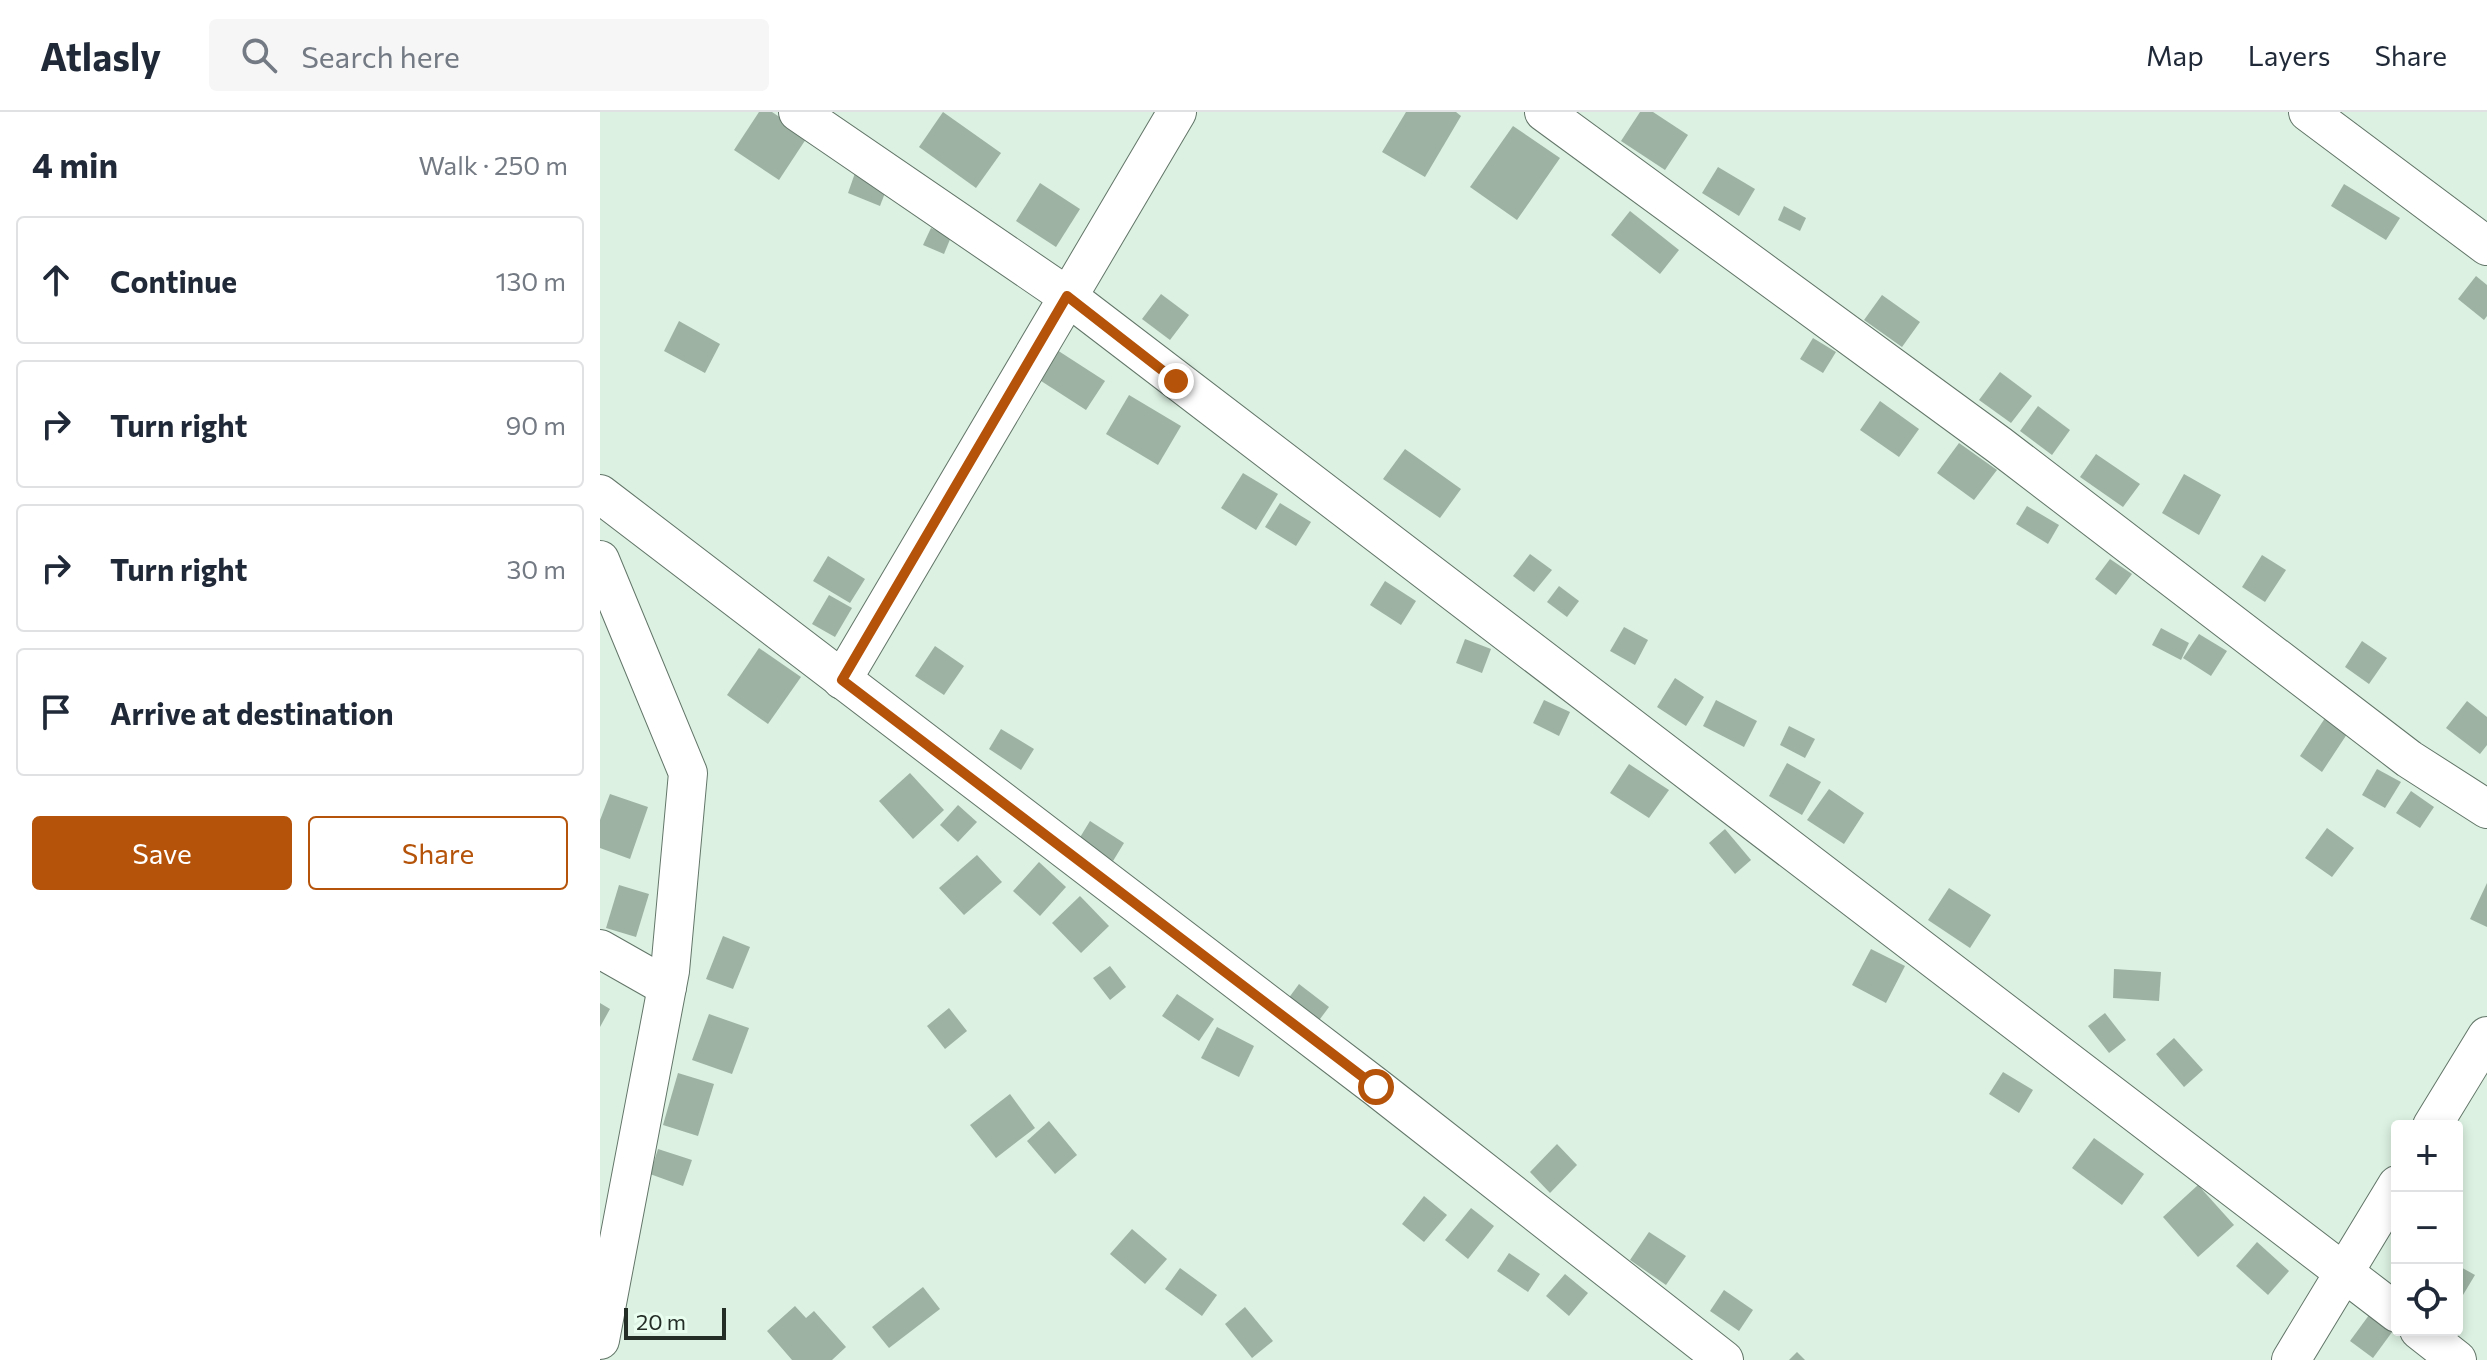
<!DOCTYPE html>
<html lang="en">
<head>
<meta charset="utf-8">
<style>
	body { margin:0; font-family:Commissioner,sans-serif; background:#f6f6f7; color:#1f2937 }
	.controls { position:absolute; right:24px; bottom:24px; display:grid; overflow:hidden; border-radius:8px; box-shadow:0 4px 12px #0003 }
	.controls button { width:72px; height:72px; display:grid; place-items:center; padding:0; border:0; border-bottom:2px solid #e0e1e3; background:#fff; color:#1f2937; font:40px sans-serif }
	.scale { position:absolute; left:24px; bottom:20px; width:102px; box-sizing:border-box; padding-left:8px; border:4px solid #252d27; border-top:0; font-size:22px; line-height:28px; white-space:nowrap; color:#252d27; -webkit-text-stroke:6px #e9feef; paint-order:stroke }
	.stop { position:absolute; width:24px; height:24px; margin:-18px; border:6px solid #b45309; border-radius:50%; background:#fff }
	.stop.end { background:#b45309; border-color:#fff; box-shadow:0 2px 8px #0008 }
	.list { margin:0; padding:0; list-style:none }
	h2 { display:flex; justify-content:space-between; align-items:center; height:104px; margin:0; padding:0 32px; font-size:34px }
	h2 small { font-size:26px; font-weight:400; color:#747a83 }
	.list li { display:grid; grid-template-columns:52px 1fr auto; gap:24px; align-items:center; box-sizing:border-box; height:128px; margin:0 16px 16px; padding:0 16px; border:2px solid #e0e1e3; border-radius:8px }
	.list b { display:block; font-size:30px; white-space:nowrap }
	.list em { font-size:26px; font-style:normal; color:#747a83 }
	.actions { display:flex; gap:16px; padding:24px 32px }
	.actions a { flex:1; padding:18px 0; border:2px solid #b45309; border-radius:8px; text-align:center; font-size:28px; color:#b45309 }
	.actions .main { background:#b45309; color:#fff }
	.icon { flex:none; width:44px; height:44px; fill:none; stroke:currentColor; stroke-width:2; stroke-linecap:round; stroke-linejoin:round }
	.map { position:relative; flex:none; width:1887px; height:1248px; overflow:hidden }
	header { display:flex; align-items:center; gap:48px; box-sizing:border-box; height:112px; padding:0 40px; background:#fff; border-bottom:2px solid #e0e1e3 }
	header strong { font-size:38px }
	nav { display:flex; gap:44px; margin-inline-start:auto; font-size:28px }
	.search { width:560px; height:72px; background:#f6f6f7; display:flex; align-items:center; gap:20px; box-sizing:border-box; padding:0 28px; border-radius:8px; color:#747a83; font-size:30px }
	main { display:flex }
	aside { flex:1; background:#fff }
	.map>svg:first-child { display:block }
</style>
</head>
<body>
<header>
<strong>Atlasly</strong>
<div class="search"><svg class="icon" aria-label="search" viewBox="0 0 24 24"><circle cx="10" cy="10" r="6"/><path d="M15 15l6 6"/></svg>Search here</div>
<nav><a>Map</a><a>Layers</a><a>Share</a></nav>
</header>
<main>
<aside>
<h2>4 min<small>Walk · 250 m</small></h2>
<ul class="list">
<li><svg class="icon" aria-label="ahead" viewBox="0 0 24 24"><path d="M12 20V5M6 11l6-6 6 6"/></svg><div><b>Continue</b></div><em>130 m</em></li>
<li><svg class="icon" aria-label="right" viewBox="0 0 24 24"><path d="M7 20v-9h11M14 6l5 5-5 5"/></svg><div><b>Turn right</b></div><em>90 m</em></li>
<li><svg class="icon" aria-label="right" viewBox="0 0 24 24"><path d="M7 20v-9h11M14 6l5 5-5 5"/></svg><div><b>Turn right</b></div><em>30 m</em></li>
<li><svg class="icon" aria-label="arrive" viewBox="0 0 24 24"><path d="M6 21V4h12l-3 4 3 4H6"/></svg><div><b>Arrive at destination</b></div></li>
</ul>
<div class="actions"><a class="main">Save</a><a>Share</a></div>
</aside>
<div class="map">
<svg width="1887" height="1248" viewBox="0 0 1887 1248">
	<rect width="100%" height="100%" fill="#dcf1e2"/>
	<g fill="#9db2a3">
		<path d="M159,0H172L208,24L179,68L134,38Z"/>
		<path d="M343,0L401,41L376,76L319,35Z"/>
		<path d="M806,0H856L861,4L825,65L782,40Z"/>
		<path d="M1040,0H1053L1088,23L1065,58L1021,29Z"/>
		<path d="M913,14L960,46L917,108L870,75Z"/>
		<path d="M1118,55L1155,77L1139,104L1102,81Z"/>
		<path d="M255,61L288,73L280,94L248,81Z"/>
		<path d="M440,71L480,97L456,135L416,109Z"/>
		<path d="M1744,72L1800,106L1786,128L1731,94Z"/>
		<path d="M1184,94L1206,106L1200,119L1178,108Z"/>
		<path d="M1030,99L1079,138L1060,162L1011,123Z"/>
		<path d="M331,116L351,125L344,142L323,133Z"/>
		<path d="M1876,164L1887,173V204L1884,208L1858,187Z"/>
		<path d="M561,182L589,203L570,228L542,207Z"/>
		<path d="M1282,183L1320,210L1302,235L1264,208Z"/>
		<path d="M79,209L120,232L105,261L64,239Z"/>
		<path d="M1213,226L1236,240L1223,261L1200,247Z"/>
		<path d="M457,238L505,269L486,298L438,267Z"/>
		<path d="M1400,260L1432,284L1411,311L1379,288Z"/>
		<path d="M529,283L581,314L558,353L506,322Z"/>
		<path d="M1280,289L1319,317L1299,345L1260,318Z"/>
		<path d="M1438,294L1470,318L1452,343L1420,319Z"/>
		<path d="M1359,331L1397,358L1374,388L1337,361Z"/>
		<path d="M805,337L861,377L840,406L783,367Z"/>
		<path d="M1496,342L1540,372L1523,395L1480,365Z"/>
		<path d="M643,361L678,382L656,418L621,396Z"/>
		<path d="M1584,362L1621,383L1599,423L1562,401Z"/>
		<path d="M680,391L711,410L696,434L665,415Z"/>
		<path d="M1427,394L1459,413L1448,432L1416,412Z"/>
		<path d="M930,442L952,458L934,480L913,464Z"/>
		<path d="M1662,443L1686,458L1665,490L1642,475Z"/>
		<path d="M228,444L265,467L250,491L213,469Z"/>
		<path d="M1510,447L1532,462L1516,483L1495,467Z"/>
		<path d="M785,469L816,489L801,513L770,493Z"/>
		<path d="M959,474L979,489L967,505L947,490Z"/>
		<path d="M229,483L252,496L235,525L212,512Z"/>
		<path d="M1024,515L1048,528L1035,553L1010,539Z"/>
		<path d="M1561,516L1589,531L1581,548L1552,533Z"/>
		<path d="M1599,522L1627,539L1611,564L1583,546Z"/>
		<path d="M865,527L891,537L882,561L856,551Z"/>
		<path d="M1762,529L1787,546L1769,572L1745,555Z"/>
		<path d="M335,534L364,554L344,583L315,564Z"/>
		<path d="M159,536L201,565L168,612L127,583Z"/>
		<path d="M1075,566L1104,585L1086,614L1057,595Z"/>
		<path d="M944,588L970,600L959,624L933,611Z"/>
		<path d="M1116,588L1157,609L1144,635L1103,614Z"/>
		<path d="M1867,589L1887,605V633L1880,642L1846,616Z"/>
		<path d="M1729,600L1751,616L1722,660L1700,644Z"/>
		<path d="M1189,614L1215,627L1205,646L1180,633Z"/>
		<path d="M401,617L434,637L421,658L389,637Z"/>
		<path d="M1187,651L1221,670L1202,703L1169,684Z"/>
		<path d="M1029,652L1069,678L1049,706L1010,681Z"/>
		<path d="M1777,657L1801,670L1785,696L1762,683Z"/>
		<path d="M310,661L344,698L313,727L279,689Z"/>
		<path d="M1229,677L1264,701L1244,732L1207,708Z"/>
		<path d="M1811,679L1834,695L1820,716L1796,701Z"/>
		<path d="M10,682L48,695L30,747L0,736V708Z"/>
		<path d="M358,693L377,710L358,730L340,713Z"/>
		<path d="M490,709L524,731L513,749L479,727Z"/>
		<path d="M1727,716L1754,736L1732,765L1705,746Z"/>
		<path d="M1125,717L1151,748L1135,762L1109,731Z"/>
		<path d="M377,743L402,770L364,803L339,776Z"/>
		<path d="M439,750L466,775L440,804L413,779Z"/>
		<path d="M1887,771V815L1870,807Z"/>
		<path d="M19,773L49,782L36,825L6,816Z"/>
		<path d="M1349,776L1391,803L1370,836L1328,808Z"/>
		<path d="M480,784L509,814L481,841L452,811Z"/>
		<path d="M123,824L150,835L133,877L106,867Z"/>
		<path d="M1271,837L1305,854L1286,891L1252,873Z"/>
		<path d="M510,854L526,875L510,888L493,866Z"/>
		<path d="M1514,857L1561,860L1559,889L1513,886Z"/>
		<path d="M699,872L729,895L717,911L688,887Z"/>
		<path d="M577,882L614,907L599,929L562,904Z"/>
		<path d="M0,891L10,897L0,915Z"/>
		<path d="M349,896L367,919L345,937L327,914Z"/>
		<path d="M1505,901L1526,928L1509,941L1488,914Z"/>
		<path d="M109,902L149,916L132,962L92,948Z"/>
		<path d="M617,915L654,934L639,965L601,946Z"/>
		<path d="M1574,926L1603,958L1584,975L1556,942Z"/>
		<path d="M1403,960L1433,978L1419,1001L1389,982Z"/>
		<path d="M78,961L114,972L98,1024L63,1013Z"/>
		<path d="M410,982L435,1016L396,1046L370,1013Z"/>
		<path d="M449,1009L477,1043L455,1062L427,1029Z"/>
		<path d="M1494,1026L1544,1062L1522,1093L1472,1056Z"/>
		<path d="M957,1032L977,1053L950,1081L930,1060Z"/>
		<path d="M58,1037L92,1048L83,1074L50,1062Z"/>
		<path d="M1598,1073L1634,1113L1598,1145L1563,1105Z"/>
		<path d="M824,1084L847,1103L824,1130L802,1112Z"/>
		<path d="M871,1096L894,1114L868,1147L845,1128Z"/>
		<path d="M532,1117L567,1147L545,1172L510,1142Z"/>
		<path d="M1049,1120L1086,1144L1066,1173L1030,1148Z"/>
		<path d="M1657,1130L1689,1159L1668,1183L1636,1154Z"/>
		<path d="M909,1141L940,1162L928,1180L897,1159Z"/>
		<path d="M1857,1153L1875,1163L1857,1193Z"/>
		<path d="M580,1156L617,1183L602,1204L565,1177Z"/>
		<path d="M965,1162L988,1181L969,1204L946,1184Z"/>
		<path d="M323,1175L340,1197L289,1236L272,1215Z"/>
		<path d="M1124,1178L1153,1198L1139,1219L1110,1199Z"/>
		<path d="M195,1194L206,1206L214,1199L246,1235L232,1248H192L167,1219Z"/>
		<path d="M645,1195L673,1229L652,1246L625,1212Z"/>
		<path d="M1772,1199L1795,1216L1773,1246L1750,1229Z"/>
		<path d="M1197,1240L1205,1248H1189Z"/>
	</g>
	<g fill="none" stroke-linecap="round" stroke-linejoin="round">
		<defs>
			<g id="minor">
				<path d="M198,0L467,184L1797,1201"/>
				<path d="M944,0L1399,333L1809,647L1887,697"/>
				<path d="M1708,0L1887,134"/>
				<path d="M0,382L776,975L1124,1248"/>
				<path d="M0,448L88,661L70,859L0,1228"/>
				<path d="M242,568L577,0"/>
				<path d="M0,837L67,875"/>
				<path d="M1832,1014L1887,924"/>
				<path d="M1819,1218L1857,1248"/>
				<path d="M1691,1248L1797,1073"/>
			</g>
		</defs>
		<use href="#minor" stroke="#627568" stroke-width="40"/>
		<use href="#minor" stroke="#fff" stroke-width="38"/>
	</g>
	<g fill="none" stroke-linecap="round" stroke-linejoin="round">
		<path stroke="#b45309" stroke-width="10" d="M576,269L467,184L242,568L776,975"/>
	</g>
</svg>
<div class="controls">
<button>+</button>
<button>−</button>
<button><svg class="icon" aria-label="locate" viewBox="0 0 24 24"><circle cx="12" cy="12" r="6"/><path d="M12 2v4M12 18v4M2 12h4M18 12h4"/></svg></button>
</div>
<div class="scale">20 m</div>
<div class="stop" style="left:776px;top:975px"></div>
<div class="stop end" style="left:576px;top:269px"></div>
</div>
</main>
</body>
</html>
